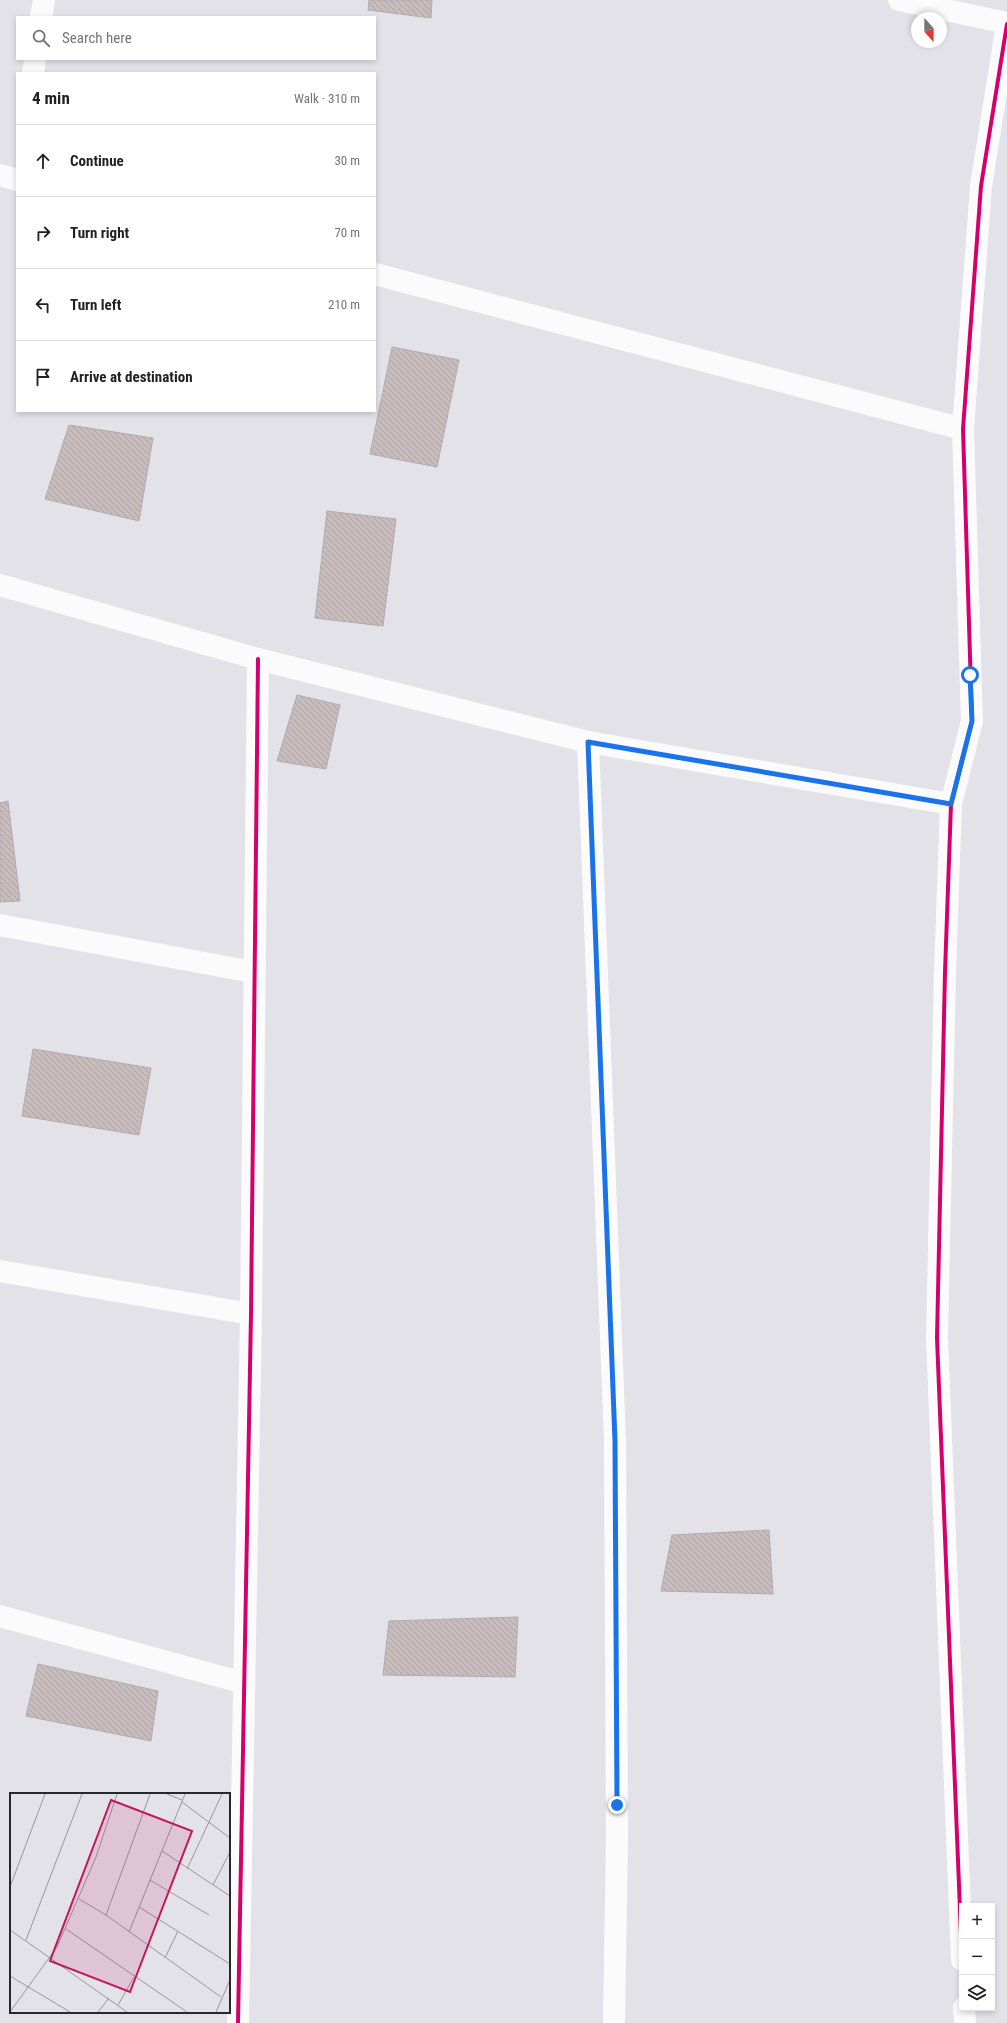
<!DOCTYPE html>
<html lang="en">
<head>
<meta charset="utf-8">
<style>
	body { margin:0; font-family:"Roboto Condensed",sans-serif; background:#f2f2f2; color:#202124 }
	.controls { position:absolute; right:12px; bottom:12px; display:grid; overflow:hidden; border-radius:0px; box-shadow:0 2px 6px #0003 }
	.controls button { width:36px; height:36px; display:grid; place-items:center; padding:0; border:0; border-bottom:1px solid #e0e0e0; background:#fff; color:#202124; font:20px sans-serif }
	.compass { position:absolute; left:911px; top:12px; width:36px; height:36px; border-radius:50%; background:#fff; box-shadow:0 2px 6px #0003; rotate:159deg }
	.stop { position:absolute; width:12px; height:12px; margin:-9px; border:3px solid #1a73e8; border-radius:50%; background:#fff }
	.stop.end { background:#1a73e8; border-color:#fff; box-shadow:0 1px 4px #0008 }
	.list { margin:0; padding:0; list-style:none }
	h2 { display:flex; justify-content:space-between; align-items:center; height:52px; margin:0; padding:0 16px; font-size:17px }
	h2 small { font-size:13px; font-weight:400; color:#757577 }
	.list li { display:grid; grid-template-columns:26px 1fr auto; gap:12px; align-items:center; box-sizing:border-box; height:72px; padding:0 16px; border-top:1px solid #e0e0e0 }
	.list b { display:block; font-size:15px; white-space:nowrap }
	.list em { font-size:13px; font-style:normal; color:#757577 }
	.icon { flex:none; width:22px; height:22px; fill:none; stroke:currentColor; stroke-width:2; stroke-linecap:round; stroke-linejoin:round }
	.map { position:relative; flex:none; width:1007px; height:2023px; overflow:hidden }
	.search { position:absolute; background:#fff; box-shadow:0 2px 6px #0003; left:16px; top:16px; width:360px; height:44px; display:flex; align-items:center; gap:10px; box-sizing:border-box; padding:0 14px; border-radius:0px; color:#757577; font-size:15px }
	.panel { position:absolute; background:#fff; box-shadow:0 2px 6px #0003; left:16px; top:72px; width:360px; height:340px; border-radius:0px }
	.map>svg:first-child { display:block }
</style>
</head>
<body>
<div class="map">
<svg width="1007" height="2023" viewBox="0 0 1007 2023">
	<defs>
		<pattern id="building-back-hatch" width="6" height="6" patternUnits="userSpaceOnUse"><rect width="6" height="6" fill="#c8bdbc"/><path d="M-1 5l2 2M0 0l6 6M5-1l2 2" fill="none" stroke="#aca2a2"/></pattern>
	</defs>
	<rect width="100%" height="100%" fill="#e3e2e9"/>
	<g fill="url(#building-back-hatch)" stroke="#afacaf">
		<path d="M369,0H432L431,18L368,10Z"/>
		<path d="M392,347L459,360L437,467L370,454Z"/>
		<path d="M69,425L153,438L139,521L45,499Z"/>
		<path d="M327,511L396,519L383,626L315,618Z"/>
		<path d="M297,695L340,705L326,769L277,761Z"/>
		<path d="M8,801L20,901L0,902V803Z"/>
		<path d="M33,1049L151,1068L139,1135L22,1116Z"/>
		<path d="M769,1530L773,1594L661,1591L672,1535Z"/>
		<path d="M518,1617L515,1677L383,1675L389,1621Z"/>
		<path d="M38,1664L158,1691L151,1741L26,1716Z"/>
	</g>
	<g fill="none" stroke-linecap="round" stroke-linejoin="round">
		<g stroke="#fbfbfc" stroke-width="22">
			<path d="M899,0L1007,23"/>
			<path d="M41,17L44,0"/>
			<path d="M33,73L35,59"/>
			<path d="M0,175L17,180"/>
			<path d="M375,274L963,429"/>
			<path d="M0,585L258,659L588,742L951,804"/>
			<path d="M588,742L615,1441L617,1837L614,2023"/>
			<path d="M0,925L253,972"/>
			<path d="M0,1271L251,1314"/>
			<path d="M0,1616L244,1683"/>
			<path d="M962,1960L937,1338L945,972L951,804L972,721L963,429L981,186L1007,24"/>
			<path d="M964,2008L965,2023"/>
			<path d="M238,2023L251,1314L258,659"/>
		</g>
		<defs>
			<g id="cycleway">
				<path d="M962,1960L937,1338L945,972L951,804L972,721L963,429L981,186L1007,24"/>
				<path d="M238,2023L251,1314L258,659"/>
			</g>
		</defs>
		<use href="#cycleway" stroke="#fff" stroke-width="6"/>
		<use href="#cycleway" stroke="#d6006c" stroke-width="4"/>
	</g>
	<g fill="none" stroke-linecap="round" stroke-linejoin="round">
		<path stroke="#1a73e8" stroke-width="5" d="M617,1805L615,1441L588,742L951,804L972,721L970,675"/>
	</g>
	<g transform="translate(10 1793)">
		<rect width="220" height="220" fill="#e3e2e9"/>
		<path fill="none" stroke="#98979d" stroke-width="1" d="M157,1L172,7M172,9L220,45M152,58L220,103M177,76L212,1M140,87L199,122M203,92L220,59M0,94L35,1M69,106L96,122L211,204M129,114L220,171M96,122L140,1M56,136L177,219M0,137L117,219M119,139L175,1M16,147L72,1M155,165L168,138M0,183L60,219M108,212L124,184M0,219L47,154L86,64L107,1M88,219L99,205M206,219L220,187"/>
		<path fill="#c2185b" fill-opacity="0.15" stroke="#c2185b" stroke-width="2" d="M101,7L182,38L120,199L40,168Z"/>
		<rect width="220" height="220" fill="none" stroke="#27272c" stroke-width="2"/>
	</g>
</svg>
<div class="controls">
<button>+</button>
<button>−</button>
<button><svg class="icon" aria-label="layers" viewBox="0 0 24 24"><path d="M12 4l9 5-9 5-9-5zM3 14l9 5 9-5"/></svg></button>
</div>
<svg class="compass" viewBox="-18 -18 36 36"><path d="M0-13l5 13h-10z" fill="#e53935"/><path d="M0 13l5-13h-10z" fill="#757577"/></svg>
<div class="stop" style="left:970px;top:675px"></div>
<div class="stop end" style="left:617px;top:1805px"></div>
<div class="search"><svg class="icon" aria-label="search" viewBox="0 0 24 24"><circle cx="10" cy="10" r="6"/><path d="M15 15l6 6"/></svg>Search here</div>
<section class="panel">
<h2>4 min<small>Walk · 310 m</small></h2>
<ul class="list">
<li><svg class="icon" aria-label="ahead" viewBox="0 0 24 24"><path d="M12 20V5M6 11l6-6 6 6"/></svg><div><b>Continue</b></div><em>30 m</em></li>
<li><svg class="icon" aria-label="right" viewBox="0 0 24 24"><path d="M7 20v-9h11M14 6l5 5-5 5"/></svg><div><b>Turn right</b></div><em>70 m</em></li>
<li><svg class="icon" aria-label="left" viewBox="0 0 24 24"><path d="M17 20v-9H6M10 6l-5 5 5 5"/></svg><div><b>Turn left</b></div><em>210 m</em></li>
<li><svg class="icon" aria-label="arrive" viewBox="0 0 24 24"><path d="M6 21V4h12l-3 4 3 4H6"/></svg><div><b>Arrive at destination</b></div></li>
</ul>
</section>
</div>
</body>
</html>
